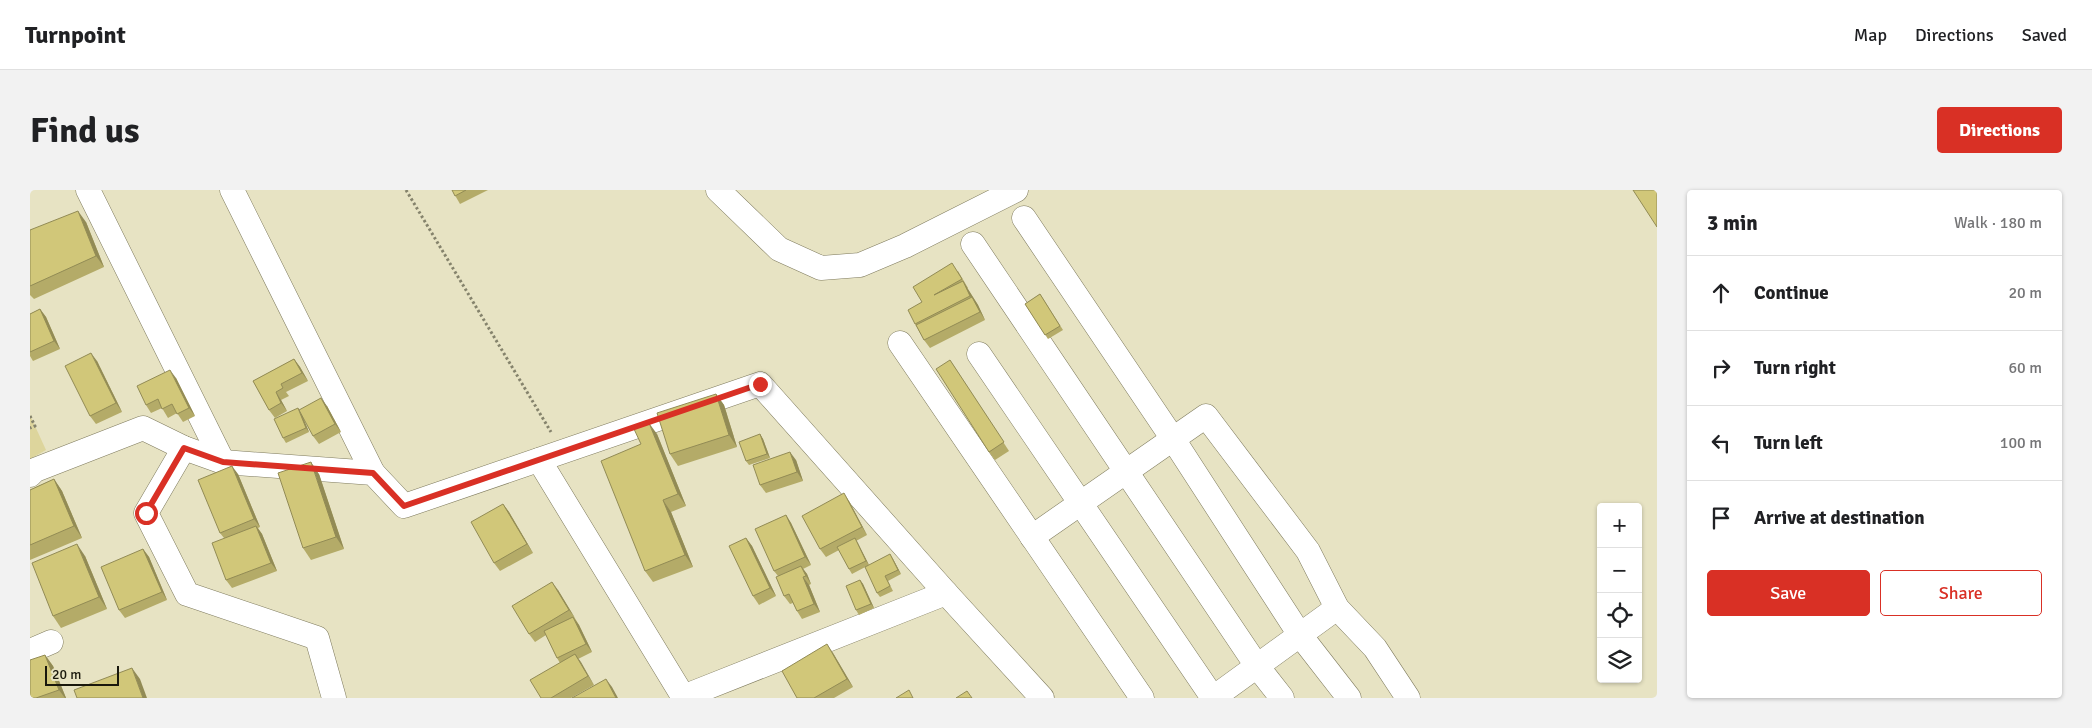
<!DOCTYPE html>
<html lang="en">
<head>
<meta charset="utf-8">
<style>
	body { margin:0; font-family:Signika,sans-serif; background:#f2f2f2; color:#202124 }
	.controls { position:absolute; right:15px; bottom:15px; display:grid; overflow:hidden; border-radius:5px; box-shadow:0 1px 4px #0004 }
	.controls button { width:45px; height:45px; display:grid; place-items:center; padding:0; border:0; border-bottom:1px solid #e0e0e0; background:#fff; color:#202124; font:25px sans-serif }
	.scale { position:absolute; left:15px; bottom:12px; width:74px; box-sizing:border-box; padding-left:5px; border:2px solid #19180c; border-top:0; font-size:14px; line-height:18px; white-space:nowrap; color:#19180c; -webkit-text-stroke:4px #e7e3c3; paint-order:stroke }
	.stop { position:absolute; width:15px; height:15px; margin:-11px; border:4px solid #d93025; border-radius:50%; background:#fff }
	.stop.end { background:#d93025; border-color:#fff; box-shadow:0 1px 5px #0008 }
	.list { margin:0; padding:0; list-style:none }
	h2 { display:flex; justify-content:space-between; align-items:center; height:65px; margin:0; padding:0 20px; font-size:21px }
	h2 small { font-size:16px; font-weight:400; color:#757577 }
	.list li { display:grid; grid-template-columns:32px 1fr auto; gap:15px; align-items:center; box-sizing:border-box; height:75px; padding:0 20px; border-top:1px solid #e0e0e0 }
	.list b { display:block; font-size:19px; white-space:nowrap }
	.list em { font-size:16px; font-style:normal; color:#757577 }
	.actions { display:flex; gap:10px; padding:15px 20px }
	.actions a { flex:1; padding:11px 0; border:1px solid #d93025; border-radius:5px; text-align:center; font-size:18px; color:#d93025 }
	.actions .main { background:#d93025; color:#fff }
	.icon { flex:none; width:28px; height:28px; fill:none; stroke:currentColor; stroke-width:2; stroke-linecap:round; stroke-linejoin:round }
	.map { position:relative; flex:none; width:1627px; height:508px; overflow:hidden; border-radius:5px }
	header { display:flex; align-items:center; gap:30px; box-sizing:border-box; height:70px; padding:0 25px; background:#fff; border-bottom:1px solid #e0e0e0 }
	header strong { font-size:24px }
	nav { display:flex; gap:28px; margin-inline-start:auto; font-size:18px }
	.intro { display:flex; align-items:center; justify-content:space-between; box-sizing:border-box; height:120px; padding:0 30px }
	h1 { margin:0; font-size:35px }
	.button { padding:12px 22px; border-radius:5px; background:#d93025; color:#fff; font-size:18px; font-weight:700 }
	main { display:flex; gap:30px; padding:0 30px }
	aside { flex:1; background:#fff; border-radius:5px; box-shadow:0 1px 4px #0004 }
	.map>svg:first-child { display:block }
</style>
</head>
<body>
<header>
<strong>Turnpoint</strong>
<nav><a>Map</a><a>Directions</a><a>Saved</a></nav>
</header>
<div class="intro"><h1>Find us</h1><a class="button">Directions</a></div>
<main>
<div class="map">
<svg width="1627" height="508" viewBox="0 0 1627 508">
	<rect width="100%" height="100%" fill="#e7e3c3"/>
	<path fill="#ddd59c" d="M0,225L16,260L0,269Z"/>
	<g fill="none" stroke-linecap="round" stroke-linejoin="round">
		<defs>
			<g id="street">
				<path d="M58,0L193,272"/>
				<path d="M202,0L343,283"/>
				<path d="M688,0L749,59L791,78L830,75L875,56L986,0"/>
				<path d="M994,28L1143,249L1270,445L1319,508"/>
				<path d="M943,54L1227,476L1252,508"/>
				<path d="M870,153L1112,508"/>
				<path d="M949,164L1183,508"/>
				<path d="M154,258L116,323L157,404L287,448L304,508"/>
				<path d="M509,270L654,508"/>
				<path d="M0,285L5,280L113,238L154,258L193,272L343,283L374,316L730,194L916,403L1012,508"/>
				<path d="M1002,347L1176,226L1278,361L1307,418L1345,458L1378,508"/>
				<path d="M0,461L21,452"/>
				<path d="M653,507L916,403"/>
				<path d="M1183,508L1307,418"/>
			</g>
		</defs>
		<use href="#street" stroke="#7f7b5e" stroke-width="25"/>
		<g stroke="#85836c" stroke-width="3" stroke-dasharray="2.5 2.5" stroke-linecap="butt">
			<path d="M376,0L521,242"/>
			<path d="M0,226L5,236L0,238"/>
		</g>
		<use href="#street" stroke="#fff" stroke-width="24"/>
	</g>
	<g fill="#b4ab68">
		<path d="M422,0H458L430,14Z"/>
		<path d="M56,32L74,77L4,109L0,105V40Z"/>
		<path d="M928,81L938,98H937L948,115L955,130L900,158L894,150L885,134L892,112Z"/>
		<path d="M1010,104L1033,140L1018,149L995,114Z"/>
		<path d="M10,119L16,127L30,159L3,171L0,166V124Z"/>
		<path d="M264,169L270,177L278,191L256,202L259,206L251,210L257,221L245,228L239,220L223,191Z"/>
		<path d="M920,170L979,261L965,270L959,262Z"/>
		<path d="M67,171L92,222L66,234L60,226Z"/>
		<path d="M146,188L165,226L153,232L147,223L138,228L132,218L121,223L116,215Z"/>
		<path d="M686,204L694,215L707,257L648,276L640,264Z"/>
		<path d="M297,216L311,242L289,254L283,246Z"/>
		<path d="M271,223L279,242L256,253L253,248Z"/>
		<path d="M627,244L656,316L641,322L663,377L623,392L615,381L611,254Z"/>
		<path d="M730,244L733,249L740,268L719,275L716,271Z"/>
		<path d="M766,270L773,291L736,303L730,295Z"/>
		<path d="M208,284L230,337L228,338L232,344L247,381L202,398L196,390L194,348L190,343Z"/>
		<path d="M289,284L314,359L281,370L273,358Z"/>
		<path d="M24,289L32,301L52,348L0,370V300Z"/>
		<path d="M819,311L837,345L826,351L839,375L822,384L819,379L809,360L796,367L790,359Z"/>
		<path d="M473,314L479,322L503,363L470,381L464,373Z"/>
		<path d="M756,325L761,333L781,375L773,379L777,384L781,394L779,395L790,422L772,429L767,421L763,413L760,414L754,406L748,386L744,381Z"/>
		<path d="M716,348L722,356L746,406L729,415L723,406Z"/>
		<path d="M113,359L119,367L137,410L95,428L89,420Z"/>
		<path d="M860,364L863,369L871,384L858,391L863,401L850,407L847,403Z"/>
		<path d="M55,366L77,419L31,438L23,426Z"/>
		<path d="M830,390L833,394L844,418L829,425L826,420Z"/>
		<path d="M528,400L549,435L562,462L548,469L564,495L541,508H511L530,473L527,468L516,445L505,452L499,444Z"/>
		<path d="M803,463L823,497L804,508H767Z"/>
		<path d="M15,465L23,476L36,508H0Z"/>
	</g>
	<g fill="#928b55">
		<path d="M48,21L56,32L74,77L66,66Z"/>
		<path d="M933,91L948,115L955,130L940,106Z"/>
		<path d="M10,119L16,127L30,159L24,151Z"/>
		<path d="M61,163L67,171L92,222L86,213Z"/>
		<path d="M264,169L270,177L278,191L272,183Z"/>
		<path d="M140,180L146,188L165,226L159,218Z"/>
		<path d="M246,202L251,210L257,221L251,213Z"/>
		<path d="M686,204L694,215L707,257L699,245Z"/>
		<path d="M291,208L297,216L311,242L305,234Z"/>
		<path d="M268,218L271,223L279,242L276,238Z"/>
		<path d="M619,233L627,244L656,316L648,304Z"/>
		<path d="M730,244L733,249L740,268L737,264Z"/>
		<path d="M760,262L766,270L773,291L767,282Z"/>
		<path d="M281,272L289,284L314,359L306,347Z"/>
		<path d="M202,276L208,284L230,337L224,329Z"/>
		<path d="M24,289L32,301L52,348L44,336Z"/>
		<path d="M814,303L819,311L837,345L832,337Z"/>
		<path d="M633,310L641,322L663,377L655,365Z"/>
		<path d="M473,314L479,322L503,363L497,354Z"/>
		<path d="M756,325L761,333L781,375L775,367Z"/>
		<path d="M226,336L232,344L247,381L241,373Z"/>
		<path d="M716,348L722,356L746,406L740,398Z"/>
		<path d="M825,348L828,353L839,375L836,371Z"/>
		<path d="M47,354L55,366L77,419L69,407Z"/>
		<path d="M113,359L119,367L137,410L132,402Z"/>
		<path d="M860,364L863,369L871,384L868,380Z"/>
		<path d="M771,376L777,384L781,394L776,386Z"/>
		<path d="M773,387L779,395L790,422L784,414Z"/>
		<path d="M830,390L833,394L844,418L841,414Z"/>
		<path d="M522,392L528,400L545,428L539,420Z"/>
		<path d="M543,427L549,435L562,462L556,454Z"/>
		<path d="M797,454L803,463L823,497L817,489Z"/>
		<path d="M545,464L551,472L564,495L558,486Z"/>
		<path d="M15,465L23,476L36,508H35L29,500Z"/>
		<path d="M102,478L110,489L117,508H113Z"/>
		<path d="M576,489L582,497L588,508H586Z"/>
	</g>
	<g fill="#d1c779" stroke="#928b55">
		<path d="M422,0H436L425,6Z"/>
		<path d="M1603,0H1627V37Z"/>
		<path d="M48,21L66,66L0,96V40Z"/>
		<path d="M922,73L932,89L904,105L933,91L940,106L885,134L878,120L892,112L883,97Z"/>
		<path d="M1010,104L1030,136L1015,145L995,114Z"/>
		<path d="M942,107L950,122L894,150L886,135Z"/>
		<path d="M10,119L24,151L0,162V124Z"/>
		<path d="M61,163L86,213L60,226L35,176Z"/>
		<path d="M264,169L272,183L251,194L253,198L246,202L251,213L239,220L223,191Z"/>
		<path d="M920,170L974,252L959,262L906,179Z"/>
		<path d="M140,180L159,218L147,224L142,214L132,219L128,209L116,215L107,196Z"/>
		<path d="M686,204L699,245L640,264L627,223Z"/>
		<path d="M291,208L305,234L283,246L269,220Z"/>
		<path d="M268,218L276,238L253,248L244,229Z"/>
		<path d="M619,233L648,304L633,310L655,365L615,381L571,271L611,254L604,239Z"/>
		<path d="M730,244L737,264L716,271L709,252Z"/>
		<path d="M760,262L767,282L730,295L723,275Z"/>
		<path d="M281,272L306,347L273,358L248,283Z"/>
		<path d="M202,276L224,329L190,343L168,290Z"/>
		<path d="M24,289L44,336L0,355V300Z"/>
		<path d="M814,303L832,337L790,359L772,326Z"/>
		<path d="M473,314L497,354L464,373L441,332Z"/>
		<path d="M756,325L775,367L744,381L725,339Z"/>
		<path d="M226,336L241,373L196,390L182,353Z"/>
		<path d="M716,348L740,398L723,406L699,356Z"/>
		<path d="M825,348L836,371L819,379L807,357Z"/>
		<path d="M47,354L69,407L23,426L2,373Z"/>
		<path d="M113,359L132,402L89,420L71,377Z"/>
		<path d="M860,364L868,380L855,386L860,396L847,403L835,377Z"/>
		<path d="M771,376L776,386L773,387L784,414L767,421L759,404L754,406L746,387Z"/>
		<path d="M830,390L841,414L826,420L816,396Z"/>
		<path d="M522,392L539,420L499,444L482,416Z"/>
		<path d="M543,427L556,454L527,468L514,441Z"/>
		<path d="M797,454L817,489L784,508H767L752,481Z"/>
		<path d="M545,464L558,486L521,508H511L500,490Z"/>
		<path d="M15,465L29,500L6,508H0V470Z"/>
		<path d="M102,478L113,508H47L44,500Z"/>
		<path d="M576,489L586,508H542Z"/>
		<path d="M879,500L883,508H866Z"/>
		<path d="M937,501L942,508H926Z"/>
	</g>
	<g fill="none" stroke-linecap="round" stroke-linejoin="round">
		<path stroke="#d93025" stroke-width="6" d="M116,323L154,258L193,272L343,283L374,316L730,194"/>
	</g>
</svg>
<div class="controls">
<button>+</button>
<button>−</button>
<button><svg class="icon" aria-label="locate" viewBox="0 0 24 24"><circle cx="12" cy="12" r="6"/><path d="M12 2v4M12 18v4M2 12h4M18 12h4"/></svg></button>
<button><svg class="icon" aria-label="layers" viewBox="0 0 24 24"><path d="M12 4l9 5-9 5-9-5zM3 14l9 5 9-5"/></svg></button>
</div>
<div class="scale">20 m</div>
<div class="stop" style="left:116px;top:323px"></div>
<div class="stop end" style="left:730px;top:194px"></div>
</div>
<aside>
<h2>3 min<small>Walk · 180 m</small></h2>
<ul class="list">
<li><svg class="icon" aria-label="ahead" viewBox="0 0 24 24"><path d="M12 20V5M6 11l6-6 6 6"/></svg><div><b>Continue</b></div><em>20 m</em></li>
<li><svg class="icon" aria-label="right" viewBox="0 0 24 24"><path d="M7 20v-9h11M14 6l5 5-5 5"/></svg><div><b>Turn right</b></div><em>60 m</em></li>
<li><svg class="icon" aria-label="left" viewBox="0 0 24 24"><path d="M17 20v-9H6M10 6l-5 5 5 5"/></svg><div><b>Turn left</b></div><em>100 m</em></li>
<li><svg class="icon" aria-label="arrive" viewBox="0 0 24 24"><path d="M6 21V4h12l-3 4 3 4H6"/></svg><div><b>Arrive at destination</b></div></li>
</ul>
<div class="actions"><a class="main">Save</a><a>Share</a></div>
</aside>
</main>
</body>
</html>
